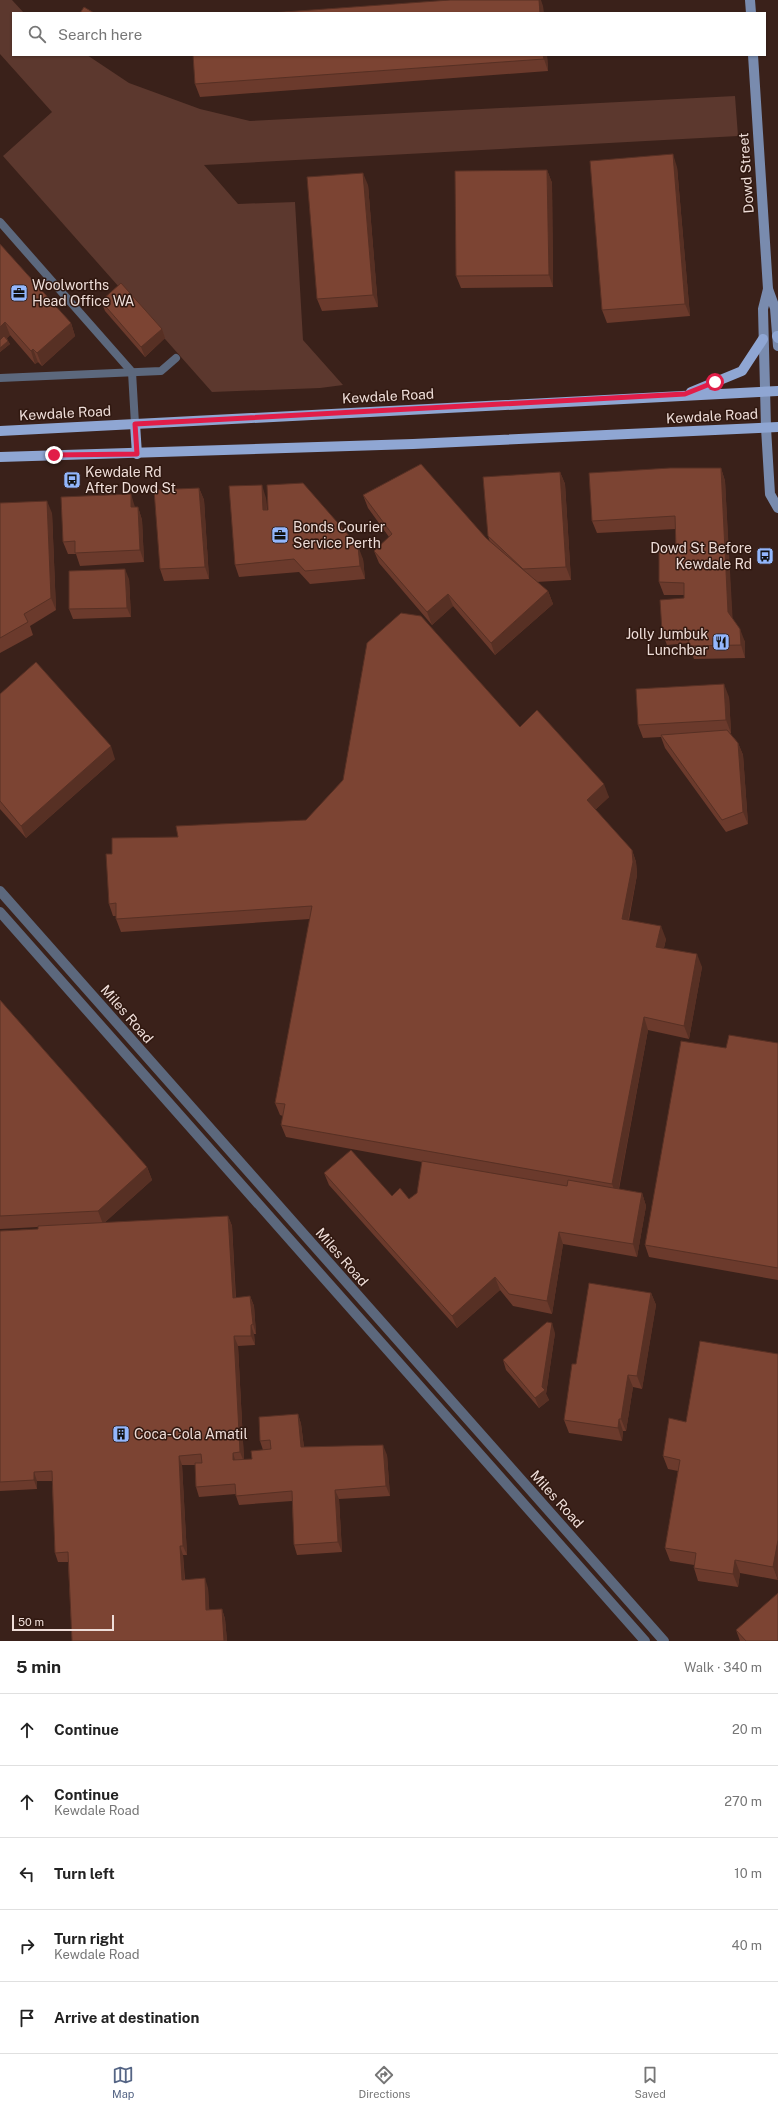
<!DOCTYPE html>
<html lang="en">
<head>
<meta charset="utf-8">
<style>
	body { margin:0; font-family:"Public Sans",sans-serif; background:#f6f6f6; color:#222 }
	.scale { position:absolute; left:12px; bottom:10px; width:102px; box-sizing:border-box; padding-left:4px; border:2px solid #eeddd8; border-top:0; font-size:11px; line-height:14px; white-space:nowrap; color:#eeddd8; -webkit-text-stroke:3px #301810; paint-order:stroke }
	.stop { position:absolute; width:12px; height:12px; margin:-9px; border:3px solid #e11d48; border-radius:50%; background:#fff }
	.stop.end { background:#e11d48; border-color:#fff; box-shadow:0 1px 4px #0008 }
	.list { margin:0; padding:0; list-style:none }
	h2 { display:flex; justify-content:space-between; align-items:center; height:52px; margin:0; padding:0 16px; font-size:17px }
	h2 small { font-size:13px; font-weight:400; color:#767676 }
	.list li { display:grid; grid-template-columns:26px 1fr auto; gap:12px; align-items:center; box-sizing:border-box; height:72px; padding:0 16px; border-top:1px solid #e0e0e0 }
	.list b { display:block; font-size:15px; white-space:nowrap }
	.list p { margin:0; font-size:13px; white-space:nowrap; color:#767676 }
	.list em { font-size:13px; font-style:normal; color:#767676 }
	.icon { flex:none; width:22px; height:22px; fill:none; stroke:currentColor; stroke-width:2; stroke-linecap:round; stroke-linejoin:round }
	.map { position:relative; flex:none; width:778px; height:1641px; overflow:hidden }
	.search { position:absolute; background:#fff; box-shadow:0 1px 3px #0004; left:12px; right:12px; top:12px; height:44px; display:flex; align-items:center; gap:10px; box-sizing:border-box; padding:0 14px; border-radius:0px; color:#767676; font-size:15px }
	.sheet { height:412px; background:#fff }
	nav { display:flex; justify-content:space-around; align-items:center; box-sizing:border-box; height:56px; border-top:1px solid #e0e0e0; background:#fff; font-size:11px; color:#767676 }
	nav a { display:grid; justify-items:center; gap:2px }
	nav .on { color:#556585 }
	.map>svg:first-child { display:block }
</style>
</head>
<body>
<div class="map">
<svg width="778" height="1641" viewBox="0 0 778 1641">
	<rect width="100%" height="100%" fill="#3a211a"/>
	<path fill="#5c382e" d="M0,0H12L24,13H13V55H87L129,83L200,109L250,121L735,96L738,136L204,165L238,204L295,202L303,340L343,385L320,388L212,392L3,156L52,112L0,54Z"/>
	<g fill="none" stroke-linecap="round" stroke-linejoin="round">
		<g stroke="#5c687d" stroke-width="8">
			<path d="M0,222L132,372L135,424"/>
			<path d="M0,378L161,371L176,358"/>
		</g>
		<g stroke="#5c687d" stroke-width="10">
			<path d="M0,891L664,1641"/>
			<path d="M0,912L645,1641"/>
		</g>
		<g stroke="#798bae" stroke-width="10">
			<path d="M750,0L751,13"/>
			<path d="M753,55L768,289L775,308L778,346"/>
			<path d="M768,289L763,309L766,428L770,494L778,508"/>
		</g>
		<g stroke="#8fa6d3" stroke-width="10">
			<path d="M777,336L778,338"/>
			<path d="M691,392L742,371L763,339"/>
			<path d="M135,424L137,454"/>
			<path d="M0,431L778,391"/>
			<path d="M0,457L413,444L778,427"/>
		</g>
	</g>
	<g fill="#6b3a2c">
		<path d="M547,55L548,71L200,97L195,84Z"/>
		<path d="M677,167L690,316L607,323L602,310Z"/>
		<path d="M547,170L552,183L553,287L461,288L456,276Z"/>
		<path d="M368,185L378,307L322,311L317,299Z"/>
		<path d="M0,244L71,323L75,336L42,366L38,362L35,364L10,335L7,338L8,341L10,344L0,352Z"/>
		<path d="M101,301L162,329L165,338L145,357L105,311Z"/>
		<path d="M721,468L725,481L732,618L745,642V658L694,659L689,646V643L667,645L662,632L684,598V595H664L659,582L676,548V529L597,533L592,521Z"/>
		<path d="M560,472L565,484L571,580L536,582L548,591L553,604L495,655L453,606L432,625L379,563L374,551L389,537L368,508L363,495L486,538L490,542L488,536Z"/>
		<path d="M199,488L204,500L209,579L164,581L160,569Z"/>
		<path d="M266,498L267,510L363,559L365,579L310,584L299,572L239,577L235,565Z"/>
		<path d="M0,503L52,513L56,610L30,626L33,635L0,653Z"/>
		<path d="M135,507H138L142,520L144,562L80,566L76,554H68L63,542Z"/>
		<path d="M129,579L131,617L73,619L69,609Z"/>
		<path d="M0,694L115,759L26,838L0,809Z"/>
		<path d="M729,697L731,733H730L738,743L743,755L748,824L726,832L665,748L661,737L643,738L638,725Z"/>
		<path d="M520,727L609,797L595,810L632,850L636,862L637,875L629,920L666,939L664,948L702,967L689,1039L648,1030L619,1189L642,1193L646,1206L637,1257L563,1244L552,1314L513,1306L500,1290L457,1328L329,1185L324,1173L392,1196L409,1199L417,1193L422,1162L286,1137L281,1125L283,1116L280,1115L275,1103L310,919L121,932L116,919V916H113L109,904L112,854L178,837L306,820Z"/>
		<path d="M0,1000L147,1167L152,1180L104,1223L228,1216L232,1226L236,1298L250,1296L254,1306L256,1334H254L255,1345L238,1346L244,1460L252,1459L263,1450L260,1441L298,1414L301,1424L304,1447L387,1455L390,1496L339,1499L342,1552L297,1555L294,1545L292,1501L239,1505L236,1496V1494L199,1497L196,1487L195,1465H182L187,1555H183L185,1579L208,1588L209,1610L222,1609L225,1619L227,1641H72L68,1562H58L55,1553L52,1481H37V1489L0,1491V1231L38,1229V1227L0,1229Z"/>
		<path d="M778,1043V1280L649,1257L645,1245L726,1048Z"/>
		<path d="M651,1293L656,1305L642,1389L633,1387L626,1431H623L622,1441L569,1433L564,1420L576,1364Z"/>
		<path d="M555,1333L546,1394L549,1400L539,1408L506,1370L503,1360Z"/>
		<path d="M700,1341L778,1580L740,1573L738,1587L698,1581L694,1568V1565L670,1561L665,1548L678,1471L668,1469L663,1456L686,1422Z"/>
		<path d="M736,1630L778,1641H740Z"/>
	</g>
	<g fill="#573024">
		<path d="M539,0H541L543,6L544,13H540Z"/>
		<path d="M543,55H547L548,71L544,59Z"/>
		<path d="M673,154L677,167L690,316L685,304Z"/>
		<path d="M547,170L552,183L553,287L549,275Z"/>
		<path d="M363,173L368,185L378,307L373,295Z"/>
		<path d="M5,322L10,335L0,344V327Z"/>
		<path d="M71,323L75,336L42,366L37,353Z"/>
		<path d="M162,329L165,338L145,357L141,347Z"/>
		<path d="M8,341L10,344L0,352V348Z"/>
		<path d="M33,349L38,362L35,364L31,351Z"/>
		<path d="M721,468L725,481L733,625L728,612Z"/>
		<path d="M560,472L565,484L571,580L566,567Z"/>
		<path d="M262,485L266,498L267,523L263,510Z"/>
		<path d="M199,488L204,500L209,579L205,567Z"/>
		<path d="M131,494L135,507L136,520L131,507Z"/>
		<path d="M47,501L52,513L56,610L51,598Z"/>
		<path d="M138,507L142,520L144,562L140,550Z"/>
		<path d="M358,546L363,559L365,579L360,566Z"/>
		<path d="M125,569L129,579L131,617L127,608Z"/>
		<path d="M548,591L553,604L495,655L491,643Z"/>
		<path d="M448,594L453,606L432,625L427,612Z"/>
		<path d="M740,629L745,642V658L741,645Z"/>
		<path d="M724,684L729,697L731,733L726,720Z"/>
		<path d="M738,743L743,755L748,824L743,812Z"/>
		<path d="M111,746L115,759L26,838L21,826Z"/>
		<path d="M604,784L609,797L592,813L587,800Z"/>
		<path d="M632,850L636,862L637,875L626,931L622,919Z"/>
		<path d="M661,926L666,939L661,959L656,947Z"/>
		<path d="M697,954L702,967L689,1039L684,1026Z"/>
		<path d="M644,1017L648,1030L617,1197L612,1184Z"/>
		<path d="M147,1167L152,1180L103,1224L98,1211Z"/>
		<path d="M642,1193L646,1206L637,1257L633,1244Z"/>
		<path d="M228,1216L232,1226L236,1308L233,1298Z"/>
		<path d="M559,1232L563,1244L552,1314L547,1301Z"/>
		<path d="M495,1277L500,1290L457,1328L452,1316Z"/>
		<path d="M651,1293L656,1305L642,1389L637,1376Z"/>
		<path d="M250,1296L254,1306L256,1334L253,1324Z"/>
		<path d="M552,1323L555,1333L546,1394L549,1400L539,1408L535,1398L542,1387Z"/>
		<path d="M251,1325L254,1334L255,1345L251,1336Z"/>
		<path d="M234,1336L238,1346L244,1462L240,1452Z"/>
		<path d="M628,1375L633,1387L626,1431L621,1419Z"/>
		<path d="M298,1414L301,1424L305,1457L301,1447Z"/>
		<path d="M619,1419L623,1431L622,1441L618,1428Z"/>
		<path d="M383,1445L387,1455L390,1496L386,1486Z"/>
		<path d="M233,1453L236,1463L233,1460Z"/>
		<path d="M179,1456L182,1465L187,1555L183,1546Z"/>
		<path d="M34,1472L37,1481V1489L34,1480Z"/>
		<path d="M335,1490L339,1499L342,1552L338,1542Z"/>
		<path d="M778,1540V1580L773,1567Z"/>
		<path d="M180,1546L183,1555L185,1589L182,1580Z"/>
		<path d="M735,1560L740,1573L738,1587L733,1574Z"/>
		<path d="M205,1578L208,1588L210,1620L206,1610Z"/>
		<path d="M222,1609L225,1619L227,1641H224Z"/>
	</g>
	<g fill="#7c4433" stroke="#573024">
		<path d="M450,0H539L540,13H270Z"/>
		<path d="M84,7L94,13H80Z"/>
		<path d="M193,55H543L544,59L195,84Z"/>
		<path d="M673,154L685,304L602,310L590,161Z"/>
		<path d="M547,170L549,275L456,276L455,171Z"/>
		<path d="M363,173L373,295L317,299L307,177Z"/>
		<path d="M0,244L71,323L37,353L33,349L31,351L5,322L0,327Z"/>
		<path d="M121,283L162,329L141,347L101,301Z"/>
		<path d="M4,336L8,341L0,348V340Z"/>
		<path d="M421,464L486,538L548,591L491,643L448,594L427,612L374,551L392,534L363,495Z"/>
		<path d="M670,468H721L728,612L740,629L741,645L689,646L688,630L662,632L660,600L684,598V583L659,582V549L676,548L675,516L592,521L589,473Z"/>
		<path d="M560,472L566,567L523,569L488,536L483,477Z"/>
		<path d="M303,483L358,546L360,566L305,571L294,559L235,565L229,486L262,485L263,510H268L267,485Z"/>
		<path d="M199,488L205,567L160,569L154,490Z"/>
		<path d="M131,494V507H138L140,550L75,553V541L63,542L61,497Z"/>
		<path d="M47,501L51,598L24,614L28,622L0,638V503Z"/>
		<path d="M125,569L127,608L69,609V571Z"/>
		<path d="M401,613L421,616L520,727L537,710L604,784L587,800L632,850L633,862L622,919L661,926L656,947L697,954L684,1026L644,1017L612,1184L281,1125L285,1104L275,1103L312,906L116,919V903L109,904L106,854H112V838L178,837L176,826L306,820L343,780L367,643Z"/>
		<path d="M36,662L111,746L21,826L0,801V694Z"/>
		<path d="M724,684L726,720L638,725L636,689Z"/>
		<path d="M727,730L738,743L743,812L722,820L661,735Z"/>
		<path d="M0,1000L147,1167L98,1211L0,1216Z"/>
		<path d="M729,1035L778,1043V1268L645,1245L681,1041L726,1048Z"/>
		<path d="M351,1150L392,1196L400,1188L409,1199L417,1193L422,1161L567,1186L568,1180L642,1193L633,1244L559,1232L547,1301L509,1294L495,1277L452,1316L324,1173Z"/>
		<path d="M228,1216L233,1298L250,1296L253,1324L251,1325V1336H234L240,1452L233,1453V1460L252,1459L251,1451L271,1449L270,1440L260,1441L259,1417L298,1414L301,1447L383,1445L386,1486L335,1490L338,1542L294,1545L292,1491L236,1496L235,1484L196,1487L195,1463H202L201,1454L179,1456L183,1546H180L182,1580L205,1578L206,1610L222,1609L224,1641H72L68,1552L55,1553L52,1471L34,1472V1480L0,1482V1231L38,1229V1226Z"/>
		<path d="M589,1283L651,1293L637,1376L628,1375L621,1419H619L618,1428L564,1420L572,1364H576Z"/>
		<path d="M547,1322L552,1323L542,1387L545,1390L535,1398L503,1360Z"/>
		<path d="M700,1341L778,1354V1540L773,1567L735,1560L733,1574L694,1568L696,1553L665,1548L680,1460L663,1456L669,1418L686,1422Z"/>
		<path d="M778,1593V1641H746L736,1630Z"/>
	</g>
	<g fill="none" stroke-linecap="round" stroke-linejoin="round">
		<path stroke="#e11d48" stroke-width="5" d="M54,455L137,454L135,424L685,394L715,382"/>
	</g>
	<defs>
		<symbol id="office-square" viewBox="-11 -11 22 22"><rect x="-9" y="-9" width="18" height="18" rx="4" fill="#93b7fd" stroke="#301810"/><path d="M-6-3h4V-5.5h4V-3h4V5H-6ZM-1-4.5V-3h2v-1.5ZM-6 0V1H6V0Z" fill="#111"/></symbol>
		<symbol id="bus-square" viewBox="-11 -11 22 22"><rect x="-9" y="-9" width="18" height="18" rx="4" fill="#93b7fd" stroke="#301810"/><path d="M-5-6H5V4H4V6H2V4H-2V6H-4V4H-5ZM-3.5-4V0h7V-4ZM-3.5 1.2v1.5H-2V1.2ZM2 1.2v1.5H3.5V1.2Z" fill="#111"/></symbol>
		<symbol id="restaurant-square" viewBox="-11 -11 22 22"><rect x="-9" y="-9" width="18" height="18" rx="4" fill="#93b7fd" stroke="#301810"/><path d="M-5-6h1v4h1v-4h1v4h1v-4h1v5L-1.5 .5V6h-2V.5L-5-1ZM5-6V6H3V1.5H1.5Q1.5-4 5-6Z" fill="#111"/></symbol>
		<symbol id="building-square" viewBox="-11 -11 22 22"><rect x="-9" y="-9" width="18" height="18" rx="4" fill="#93b7fd" stroke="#301810"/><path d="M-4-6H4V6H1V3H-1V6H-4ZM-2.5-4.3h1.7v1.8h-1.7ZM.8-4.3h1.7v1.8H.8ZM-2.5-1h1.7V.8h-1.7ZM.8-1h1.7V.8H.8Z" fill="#111"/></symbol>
	</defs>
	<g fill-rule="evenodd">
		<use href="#office-square" x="9" y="283" width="20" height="20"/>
		<use href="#bus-square" x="62" y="470" width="20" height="20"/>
		<use href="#office-square" x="270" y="525" width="20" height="20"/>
		<use href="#bus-square" x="755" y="546" width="20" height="20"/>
		<use href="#restaurant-square" x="711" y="632" width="20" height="20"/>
		<use href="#building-square" x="111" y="1424" width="20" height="20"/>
	</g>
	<g text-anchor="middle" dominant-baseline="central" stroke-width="3" stroke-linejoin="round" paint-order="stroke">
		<g font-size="14" fill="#eeddd8" stroke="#301810">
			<text transform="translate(746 173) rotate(-94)">Dowd Street</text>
			<text transform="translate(388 396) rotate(-3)">Kewdale Road</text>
			<text transform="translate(65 413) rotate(-3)">Kewdale Road</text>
			<text transform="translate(712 416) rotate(-3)">Kewdale Road</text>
			<text transform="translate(127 1014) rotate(49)">Miles Road</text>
			<text transform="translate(342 1257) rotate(49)">Miles Road</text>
			<text transform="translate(557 1499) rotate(48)">Miles Road</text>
		</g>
		<g font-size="14" fill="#eeddd8" stroke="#301810" text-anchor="start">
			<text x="32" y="285">Woolworths<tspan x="32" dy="16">Head Office WA</tspan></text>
			<text x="85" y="472">Kewdale Rd<tspan x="85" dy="16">After Dowd St</tspan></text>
			<text x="293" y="527">Bonds Courier<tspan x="293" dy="16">Service Perth</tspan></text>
			<text x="752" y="548" text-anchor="end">Dowd St Before<tspan x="752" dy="16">Kewdale Rd</tspan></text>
			<text x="708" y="634" text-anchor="end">Jolly Jumbuk<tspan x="708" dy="16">Lunchbar</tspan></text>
			<text x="134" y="1434">Coca-Cola Amatil</text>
		</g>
	</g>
</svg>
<div class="scale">50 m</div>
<div class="stop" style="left:715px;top:382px"></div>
<div class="stop end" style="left:54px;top:455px"></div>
<div class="search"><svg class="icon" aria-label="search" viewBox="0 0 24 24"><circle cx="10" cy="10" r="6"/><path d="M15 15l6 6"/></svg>Search here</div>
</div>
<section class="sheet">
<h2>5 min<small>Walk · 340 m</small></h2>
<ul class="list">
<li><svg class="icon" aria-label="ahead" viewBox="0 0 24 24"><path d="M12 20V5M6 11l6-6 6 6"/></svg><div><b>Continue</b></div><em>20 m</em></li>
<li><svg class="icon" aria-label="ahead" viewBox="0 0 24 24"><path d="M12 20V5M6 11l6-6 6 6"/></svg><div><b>Continue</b><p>Kewdale Road</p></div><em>270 m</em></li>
<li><svg class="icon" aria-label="left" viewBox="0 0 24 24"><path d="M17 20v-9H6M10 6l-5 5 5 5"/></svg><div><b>Turn left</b></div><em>10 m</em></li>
<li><svg class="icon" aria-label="right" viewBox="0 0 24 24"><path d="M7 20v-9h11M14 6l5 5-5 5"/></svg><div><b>Turn right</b><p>Kewdale Road</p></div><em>40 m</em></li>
<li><svg class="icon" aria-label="arrive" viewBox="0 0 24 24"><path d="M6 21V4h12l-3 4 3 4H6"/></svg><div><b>Arrive at destination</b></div></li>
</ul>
</section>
<nav>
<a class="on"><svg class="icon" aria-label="map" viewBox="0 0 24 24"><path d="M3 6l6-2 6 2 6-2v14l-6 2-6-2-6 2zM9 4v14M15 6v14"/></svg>Map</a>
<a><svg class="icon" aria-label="directions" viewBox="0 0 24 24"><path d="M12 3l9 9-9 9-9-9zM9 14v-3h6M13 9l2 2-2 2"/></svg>Directions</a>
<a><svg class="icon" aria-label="saved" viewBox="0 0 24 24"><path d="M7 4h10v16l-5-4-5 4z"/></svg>Saved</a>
</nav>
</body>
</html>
